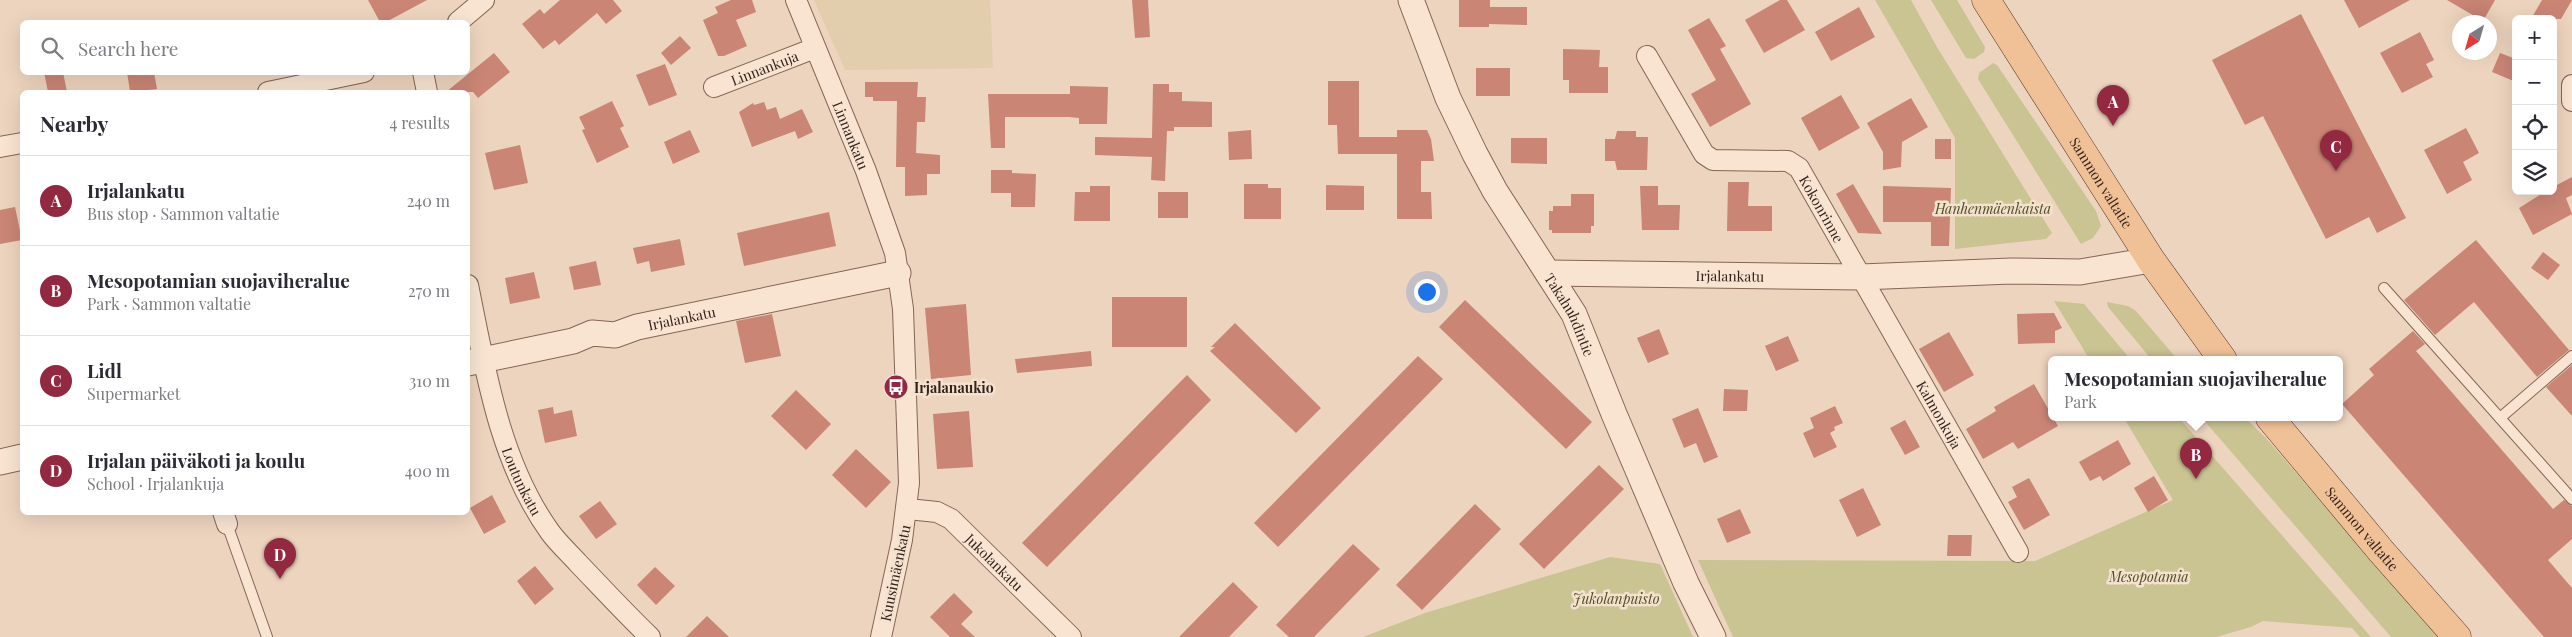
<!DOCTYPE html>
<html lang="en">
<head>
<meta charset="utf-8">
<style>
	body { margin:0; font-family:"Playfair Display",serif; background:#f7f7f7; color:#2b2b33 }
	.controls { position:absolute; right:15px; top:15px; display:grid; overflow:hidden; border-radius:8px; box-shadow:0 5px 20px #0002 }
	.controls button { width:45px; height:45px; display:grid; place-items:center; padding:0; border:0; border-bottom:1px solid #e1e1e2; background:#fff; color:#2b2b33; font:25px sans-serif }
	.compass { position:absolute; left:2452px; top:15px; width:45px; height:45px; border-radius:50%; background:#fff; box-shadow:0 5px 20px #0002; rotate:217deg }
	.you { position:absolute; left:1426px; top:291px; width:18px; height:18px; margin:-12px; border:4px solid #fff; border-radius:50%; background:#1a73e8; box-shadow:0 0 0 8px #1a73e833 }
	.badge { display:grid; place-items:center; width:32px; height:32px; border-radius:50%; background:#932941; color:#fff; font-size:16px; font-weight:700 }
	.pin { position:absolute; translate:-50% -41px; filter:drop-shadow(0 1px 2px #0008) }
	.pin::after { content:''; position:absolute; top:26px; width:18px; height:15px; background:inherit; clip-path:polygon(0 0,100% 0,50% 100%) }
	.popup { position:absolute; left:2048px; top:356px; width:295px; height:65px; box-sizing:border-box; display:grid; place-content:center; border-radius:8px; background:#fff; filter:drop-shadow(0 1px 4px #0005); font-size:16px; white-space:nowrap; color:#7c7c81 }
	.popup b { font-size:19px; color:#2b2b33 }
	.popup::after { content:''; position:absolute; left:50%; top:100%; margin-left:-10px; border:10px solid transparent; border-top-color:#fff }
	.list { margin:0; padding:0; list-style:none }
	h2 { display:flex; justify-content:space-between; align-items:center; height:65px; margin:0; padding:0 20px; font-size:21px }
	h2 small { font-size:16px; font-weight:400; color:#7c7c81 }
	.list li { display:grid; grid-template-columns:32px 1fr auto; gap:15px; align-items:center; box-sizing:border-box; height:90px; padding:0 20px; border-top:1px solid #e1e1e2 }
	.list b { display:block; font-size:19px; white-space:nowrap }
	.list p { margin:0; font-size:16px; white-space:nowrap; color:#7c7c81 }
	.list em { font-size:16px; font-style:normal; color:#7c7c81 }
	.icon { flex:none; width:28px; height:28px; fill:none; stroke:currentColor; stroke-width:2; stroke-linecap:round; stroke-linejoin:round }
	.map { position:relative; flex:none; width:2572px; height:637px; overflow:hidden }
	.search { position:absolute; background:#fff; box-shadow:0 5px 20px #0002; left:20px; top:20px; width:450px; height:55px; display:flex; align-items:center; gap:12px; box-sizing:border-box; padding:0 18px; border-radius:8px; color:#7c7c81; font-size:19px }
	.panel { position:absolute; background:#fff; box-shadow:0 5px 20px #0002; left:20px; top:90px; width:450px; height:425px; border-radius:8px }
	.map>svg:first-child { display:block }
</style>
</head>
<body>
<div class="map">
<svg width="2572" height="637" viewBox="0 0 2572 637">
	<rect width="100%" height="100%" fill="#edd4be"/>
	<path fill="#e2cdac" d="M814,0H990L993,68L845,70Z"/>
	<g fill="#cac493">
		<path d="M1875,0H1911L1937,47L2052,233L2046,239L1955,249V138Z"/>
		<path d="M1931,0H1957L1985,47L1984,52L1974,59L1966,58Z"/>
		<path d="M1993,63L1997,65L2096,211L2101,226L2093,238L2081,244L1978,79L1979,73Z"/>
		<path d="M2054,301L2084,304L2131,360H2090Z"/>
		<path d="M2107,302L2128,306L2136,311L2178,360H2152L2108,307Z"/>
		<path d="M2124,418H2179L2371,637H2360L2352,628L2263,621L2251,627L2216,637H1733L1698,560L2035,561L2173,500Z"/>
		<path d="M2202,418H2245L2265,437L2438,637H2391Z"/>
		<path d="M1610,557L1660,564L1693,637H1363L1425,613Z"/>
	</g>
	<g fill="#ca8575">
		<path d="M368,0H427L386,22H380Z"/>
		<path d="M560,0H613L622,11L606,24L597,13L559,45L555,40L543,49L522,24L540,9L544,14Z"/>
		<path d="M731,0H752L756,12L736,20L747,46L724,56H718L703,20L718,13L715,7Z"/>
		<path d="M1132,0H1148L1150,37L1135,38Z"/>
		<path d="M1459,0H1490V7H1527V25L1489,24V27H1459Z"/>
		<path d="M1780,0H1787L1805,30L1764,53L1745,20Z"/>
		<path d="M2344,0H2410L2359,28Z"/>
		<path d="M2447,0H2495L2483,21Z"/>
		<path d="M2542,0H2572L2561,19H2531Z"/>
		<path d="M1859,7L1875,37L1831,61L1815,32Z"/>
		<path d="M2301,14L2406,218L2377,233L2369,217L2326,239L2263,116L2245,125L2212,60Z"/>
		<path d="M1709,18L1726,46L1720,49L1751,104L1710,127L1691,94L1716,80L1688,30Z"/>
		<path d="M2420,32L2434,60L2426,64L2433,77L2402,93L2380,53Z"/>
		<path d="M680,36L691,48L671,65L661,53Z"/>
		<path d="M1563,49L1600,50L1599,67H1608V93H1569V80H1563Z"/>
		<path d="M494,53L510,72L478,98L473,92H446Z"/>
		<path d="M2500,53L2516,59V82L2492,72Z"/>
		<path d="M665,64L677,95L649,106L636,75Z"/>
		<rect x="1476" y="68" width="34" height="28"/>
		<path d="M44,72H63L67,92H48Z"/>
		<path d="M127,72H154L157,89L130,92Z"/>
		<path d="M1328,81H1359V137H1397V130H1427L1431,139L1434,161H1421V192H1431L1432,219H1397V154H1338L1337,125H1328Z"/>
		<path d="M865,82H918L917,97H926L925,122H917L916,153L940,155V174H927V195L905,196V167H896L897,101H873V97H865Z"/>
		<path d="M1153,84H1169V92H1182V101L1212,102V127H1174V131H1167L1165,181L1151,180L1152,157L1095,155V137L1152,138Z"/>
		<path d="M1070,86L1108,87L1107,124H1079V118L1069,117H1005V148H991L988,94H1070Z"/>
		<path d="M1841,95L1860,128L1819,151L1801,118Z"/>
		<path d="M1911,98L1928,127L1902,142L1901,167L1883,170V152L1867,123Z"/>
		<path d="M612,101L624,126L620,128L629,147L597,163L582,130L585,129L579,117Z"/>
		<path d="M764,102L767,110L776,107L780,119L802,109L813,132L798,139L795,131L752,147L739,112L753,103L754,105Z"/>
		<path d="M2466,128L2479,153L2463,162L2472,180L2447,194L2424,150Z"/>
		<path d="M690,130L700,152L673,164L664,142Z"/>
		<path d="M1251,130L1252,159L1229,160L1228,132Z"/>
		<path d="M1617,131H1636V137H1648L1647,170H1617L1615,161H1605V139H1615Z"/>
		<path d="M1511,138H1547V164L1511,163Z"/>
		<rect x="1935" y="139" width="16" height="20"/>
		<path d="M520,145L528,183L494,190L485,153Z"/>
		<path d="M991,170H1012V173L1036,174L1035,207H1011V193H991Z"/>
		<path d="M2572,177V195L2566,198L2572,214L2533,235L2519,208L2546,191H2553V187Z"/>
		<path d="M1728,182H1749L1748,206H1772V231H1727Z"/>
		<path d="M1244,184H1268V188H1281V219H1244Z"/>
		<path d="M1853,184L1882,234L1858,233L1836,194Z"/>
		<path d="M1326,185L1364,186V210H1326Z"/>
		<path d="M1090,186H1110V221H1074L1075,192H1090Z"/>
		<path d="M1640,186H1658V205H1680L1679,230H1642Z"/>
		<path d="M1883,186L1951,188L1949,246H1931V222H1883Z"/>
		<rect x="1158" y="192" width="30" height="26"/>
		<path d="M1571,194H1594V226H1591V233H1552V230H1549V211H1553V206H1571Z"/>
		<path d="M15,207L22,240L0,244V210Z"/>
		<path d="M829,212L836,246L744,266L737,233Z"/>
		<path d="M680,239L685,265L651,272L649,261L637,264L633,248Z"/>
		<path d="M2476,240L2569,350L2537,377L2474,302L2435,335L2404,300Z"/>
		<path d="M2543,252L2560,265L2548,280L2531,268Z"/>
		<path d="M596,261L601,285L574,290L569,267Z"/>
		<path d="M534,272L540,298L510,304L505,278Z"/>
		<rect x="1112" y="297" width="75" height="50"/>
		<path d="M1465,300L1592,422L1566,449L1439,327Z"/>
		<path d="M966,304L971,375L931,379L925,308Z"/>
		<path d="M2054,313L2062,328L2055,331V343L2018,344L2017,314Z"/>
		<path d="M772,314L781,356L745,363L736,321Z"/>
		<path d="M1235,323L1321,408L1296,433L1210,351L1215,347H1211Z"/>
		<path d="M1659,329L1669,354L1648,363L1637,338Z"/>
		<path d="M2413,331L2425,344L2416,351L2553,509L2564,500L2572,506V539L2548,560L2572,588V637H2544L2342,404L2374,375L2369,369Z"/>
		<path d="M1949,332L1974,375L1944,392L1919,349Z"/>
		<path d="M1788,336L1799,361L1776,371L1765,346Z"/>
		<path d="M1091,351L1092,366L1017,373L1015,359Z"/>
		<path d="M1418,356L1443,379L1278,547L1254,523Z"/>
		<path d="M2572,365V416L2546,387Z"/>
		<path d="M1187,375L1211,400L1047,567L1022,543Z"/>
		<path d="M2034,384L2058,426L2018,449L2013,442L1983,459L1966,429L1996,411L1994,407Z"/>
		<path d="M1724,389L1748,390L1747,411H1723Z"/>
		<path d="M796,390L831,424L806,450L771,416Z"/>
		<path d="M1835,406L1843,423L1834,427L1835,430L1830,433L1837,447L1814,458L1803,433L1814,428L1810,418Z"/>
		<path d="M553,407L554,414L572,410L577,436L545,443L538,410Z"/>
		<path d="M1698,408L1718,457L1704,463L1696,443L1684,448L1672,419Z"/>
		<path d="M969,411L973,467L937,469L933,414Z"/>
		<path d="M1905,420L1920,447L1905,455L1890,428Z"/>
		<path d="M2118,440L2131,464L2103,481L2100,476L2090,481L2079,462Z"/>
		<path d="M856,449L891,482L866,508L832,475Z"/>
		<path d="M1599,465L1624,489L1544,569L1519,544Z"/>
		<path d="M2154,476L2168,500L2148,512L2134,488Z"/>
		<path d="M2029,478L2050,515L2024,530L2008,502L2017,497L2012,487Z"/>
		<path d="M1863,488L1881,525L1857,537L1839,500Z"/>
		<path d="M492,495L506,522L484,534L470,508Z"/>
		<path d="M600,501L617,524L596,539L579,516Z"/>
		<path d="M1475,504L1501,529L1422,610L1396,585Z"/>
		<path d="M1740,509L1751,533L1727,543L1717,519Z"/>
		<path d="M1948,535H1972L1971,556H1947Z"/>
		<path d="M1353,544L1380,569L1314,637H1289L1276,625Z"/>
		<path d="M535,566L554,589L535,605L517,581Z"/>
		<path d="M655,567L675,586L656,605L637,585Z"/>
		<path d="M1233,582L1258,607L1229,637H1179Z"/>
		<path d="M954,593L973,612L961,624L975,637H950L930,617Z"/>
		<path d="M707,616L729,637H686Z"/>
	</g>
	<g fill="none" stroke-linecap="round" stroke-linejoin="round">
		<defs>
			<g id="service">
				<path d="M2384,288L2572,499"/>
				<path d="M2500,418L2572,356"/>
				<path d="M227,524L267,637"/>
			</g>
			<g id="minor">
				<path id="s1" d="M796,0L866,171L895,253L903,309L909,483L902,540L881,637"/>
				<path d="M458,22L484,0"/>
				<path id="s2" d="M1647,56L1704,154L1713,160L1788,161L1799,168L2018,552"/>
				<path d="M423,72L427,92"/>
				<path d="M2572,85V101"/>
				<path id="s3" d="M714,87L815,48"/>
				<path d="M268,92L364,72"/>
				<path d="M0,147L22,143"/>
				<path id="s4" d="M468,285C485,368 499,461 550,532C558,543 569,553 578,563C602,588 625,613 650,637"/>
				<path id="s5" d="M908,509L937,512L951,519L1071,637"/>
				<path d="M223,512L227,524"/>
			</g>
			<g id="tertiary">
				<path id="s6" d="M1411,0L1448,98L1475,154L1495,191L1574,314L1614,414L1686,583L1713,637"/>
				<path id="s7" d="M1548,273L1861,277L2011,271L2080,272L2151,260"/>
				<path id="s8" d="M468,363L573,341L592,333L615,335L637,327L898,273"/>
				<path d="M0,462L22,457"/>
			</g>
			<g id="primary">
				<path id="s9" d="M1986,0L2151,260L2223,360"/>
				<path id="s10" d="M2270,418L2381,551L2457,637"/>
			</g>
		</defs>
		<use href="#service" stroke="#856557" stroke-width="12"/>
		<use href="#minor" stroke="#856557" stroke-width="22"/>
		<use href="#tertiary" stroke="#856557" stroke-width="27"/>
		<use href="#primary" stroke="#52352c" stroke-width="29"/>
		<use href="#service" stroke="#f8e4d1" stroke-width="10"/>
		<use href="#minor" stroke="#f8e4d1" stroke-width="20"/>
		<use href="#tertiary" stroke="#f8e4d1" stroke-width="25"/>
		<use href="#primary" stroke="#f0c096" stroke-width="28"/>
	</g>
	<defs>
		<symbol id="bus-disc" viewBox="-11 -11 22 22"><circle r="9.5" fill="#932941" stroke="#f4e1ce"/><path d="M-5-6H5V4H4V6H2V4H-2V6H-4V4H-5ZM-3.5-4V0h7V-4ZM-3.5 1.2v1.5H-2V1.2ZM2 1.2v1.5H3.5V1.2Z" fill="#fff"/></symbol>
	</defs>
	<g fill-rule="evenodd">
		<use href="#bus-disc" x="882" y="373" width="28" height="28"/>
	</g>
	<g text-anchor="middle" dominant-baseline="central" stroke-width="5" stroke-linejoin="round" paint-order="stroke">
		<g font-size="14" fill="#34221c" stroke="#f4e1ce">
			<text stroke="none"><textPath href="#s3" startOffset="54">Linnankuja</textPath></text>
			<text stroke="none"><textPath href="#s1" startOffset="146">Linnankatu</textPath></text>
			<text stroke="none"><textPath href="#s9" startOffset="216">Sammon valtatie</textPath></text>
			<text stroke="none"><textPath href="#s2" startOffset="259">Kokonrinne</textPath></text>
			<text stroke="none"><textPath href="#s7" startOffset="182">Irjalankatu</textPath></text>
			<text stroke="none"><textPath href="#s6" startOffset="354">Takahuhdintie</textPath></text>
			<text stroke="none"><textPath href="#s8" startOffset="220">Irjalankatu</textPath></text>
			<text stroke="none"><textPath href="#s2" startOffset="496">Kalmonkuja</textPath></text>
			<text stroke="none"><textPath href="#s4" startOffset="204">Loutunkatu</textPath></text>
			<text stroke="none"><textPath href="#s10" startOffset="144">Sammon valtatie</textPath></text>
			<text stroke="none"><textPath href="#s5" startOffset="106">Jukolankatu</textPath></text>
			<text transform="translate(895 573) rotate(-78)">Kuusimäenkatu</text>
		</g>
		<g font-size="14" font-style="italic" fill="#4f5023" stroke="#f4e1ce">
			<text x="1993" y="208">Hanhenmäenkaista</text>
			<text x="2149" y="576">Mesopotamia</text>
			<text x="1616" y="598">Jukolanpuisto</text>
		</g>
		<g font-size="14" font-weight="bold" fill="#34221c" stroke="#f4e1ce" text-anchor="start">
			<text x="914" y="387">Irjalanaukio</text>
		</g>
	</g>
</svg>
<div class="controls">
<button>+</button>
<button>−</button>
<button><svg class="icon" aria-label="locate" viewBox="0 0 24 24"><circle cx="12" cy="12" r="6"/><path d="M12 2v4M12 18v4M2 12h4M18 12h4"/></svg></button>
<button><svg class="icon" aria-label="layers" viewBox="0 0 24 24"><path d="M12 4l9 5-9 5-9-5zM3 14l9 5 9-5"/></svg></button>
</div>
<svg class="compass" viewBox="-18 -18 36 36"><path d="M0-13l5 13h-10z" fill="#e53935"/><path d="M0 13l5-13h-10z" fill="#7c7c81"/></svg>
<div class="you"></div>
<div class="pin badge" style="left:2113px;top:126px">A</div>
<div class="pin badge" style="left:2196px;top:479px">B</div>
<div class="popup"><b>Mesopotamian suojaviheralue</b>Park</div>
<div class="pin badge" style="left:2336px;top:171px">C</div>
<div class="pin badge" style="left:280px;top:579px">D</div>
<div class="search"><svg class="icon" aria-label="search" viewBox="0 0 24 24"><circle cx="10" cy="10" r="6"/><path d="M15 15l6 6"/></svg>Search here</div>
<section class="panel">
<h2>Nearby<small>4 results</small></h2>
<ul class="list">
<li><span class="badge">A</span><div><b>Irjalankatu</b><p>Bus stop · Sammon valtatie</p></div><em>240 m</em></li>
<li><span class="badge">B</span><div><b>Mesopotamian suojaviheralue</b><p>Park · Sammon valtatie</p></div><em>270 m</em></li>
<li><span class="badge">C</span><div><b>Lidl</b><p>Supermarket</p></div><em>310 m</em></li>
<li><span class="badge">D</span><div><b>Irjalan päiväkoti ja koulu</b><p>School · Irjalankuja</p></div><em>400 m</em></li>
</ul>
</section>
</div>
</body>
</html>
